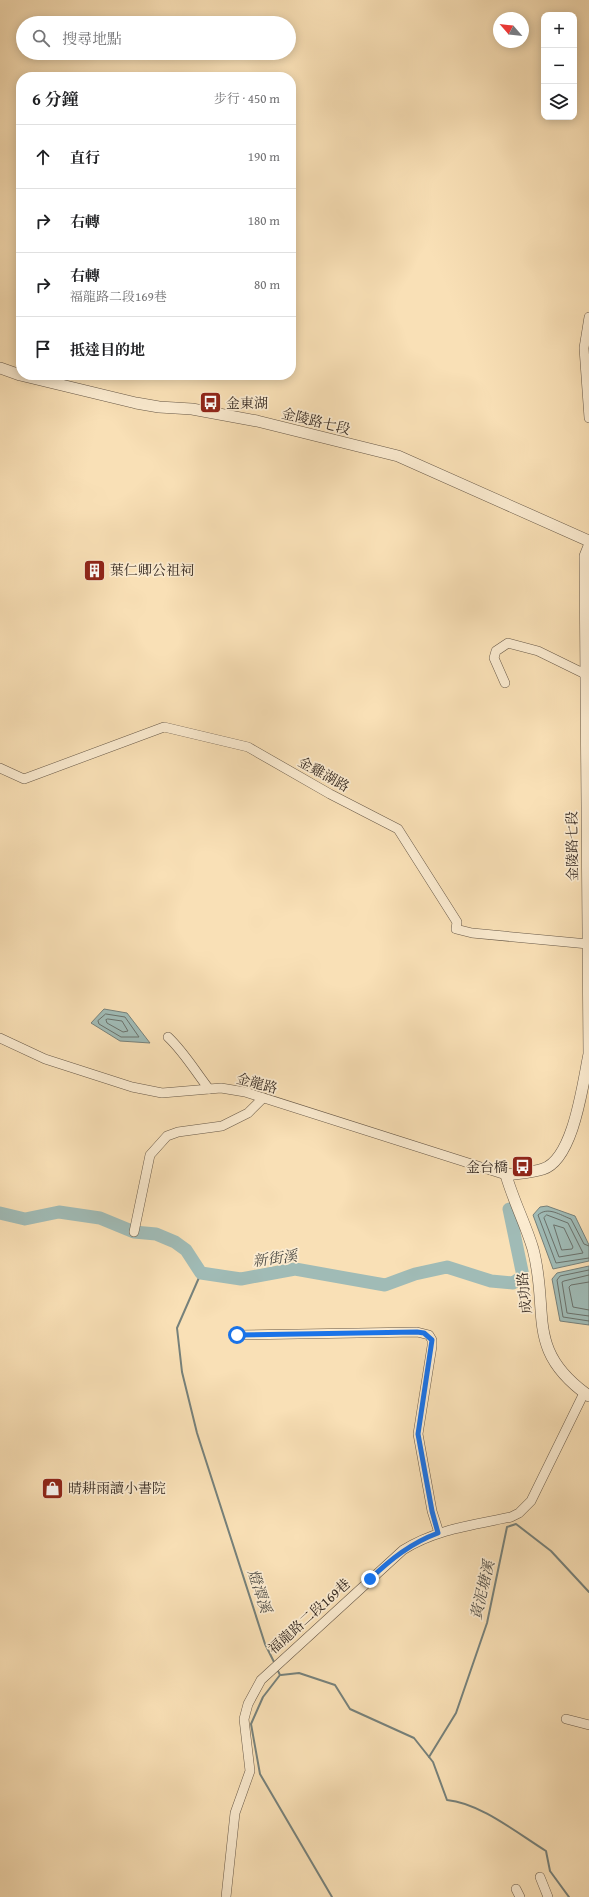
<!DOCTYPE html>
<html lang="zh-TW">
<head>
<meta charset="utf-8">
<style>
	body { margin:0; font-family:"Gentium Book Plus","Noto Serif TC",serif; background:#f2f2f2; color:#202124 }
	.controls { position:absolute; right:12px; top:12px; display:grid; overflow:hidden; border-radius:8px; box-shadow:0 2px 10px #0003 }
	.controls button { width:36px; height:36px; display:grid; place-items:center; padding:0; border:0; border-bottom:1px solid #e0e0e0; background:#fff; color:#202124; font:20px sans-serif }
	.compass { position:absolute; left:493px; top:12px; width:36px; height:36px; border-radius:50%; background:#fff; box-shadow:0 2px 10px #0003; rotate:298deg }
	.stop { position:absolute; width:12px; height:12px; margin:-9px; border:3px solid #1a73e8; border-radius:50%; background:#fff }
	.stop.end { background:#1a73e8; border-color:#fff; box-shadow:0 1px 4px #0008 }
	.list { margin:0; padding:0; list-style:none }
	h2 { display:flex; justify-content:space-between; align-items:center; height:52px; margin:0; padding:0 16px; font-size:17px }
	h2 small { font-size:13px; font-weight:400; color:#757577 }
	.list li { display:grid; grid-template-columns:26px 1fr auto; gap:12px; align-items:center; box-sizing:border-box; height:64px; padding:0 16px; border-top:1px solid #e0e0e0 }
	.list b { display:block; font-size:15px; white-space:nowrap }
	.list p { margin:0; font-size:13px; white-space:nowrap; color:#757577 }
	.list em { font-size:13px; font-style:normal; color:#757577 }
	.icon { flex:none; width:22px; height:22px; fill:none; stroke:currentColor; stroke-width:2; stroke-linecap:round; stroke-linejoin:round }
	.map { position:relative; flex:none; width:589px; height:1897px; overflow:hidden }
	.search { position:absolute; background:#fff; box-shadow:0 2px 10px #0003; left:16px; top:16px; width:280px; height:44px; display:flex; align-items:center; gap:10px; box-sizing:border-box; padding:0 14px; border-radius:22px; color:#757577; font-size:15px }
	.panel { position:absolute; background:#fff; box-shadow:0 2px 10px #0003; left:16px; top:72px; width:280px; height:308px; border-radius:16px }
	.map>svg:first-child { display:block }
</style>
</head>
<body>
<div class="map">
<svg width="589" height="1897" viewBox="0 0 589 1897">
	<rect width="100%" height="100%" fill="#f9e0b6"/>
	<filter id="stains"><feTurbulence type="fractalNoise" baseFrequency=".005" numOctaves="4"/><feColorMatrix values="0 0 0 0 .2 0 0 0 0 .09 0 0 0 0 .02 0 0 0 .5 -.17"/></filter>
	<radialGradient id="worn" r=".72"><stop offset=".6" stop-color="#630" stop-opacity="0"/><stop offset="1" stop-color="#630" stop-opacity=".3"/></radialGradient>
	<g fill="#a0bbb6" stroke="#76817b">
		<path d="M104,1009L127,1013L150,1043L120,1041L91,1023Z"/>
		<path d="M547,1206L575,1216L589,1245V1261L553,1269L533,1215L540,1207Z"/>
		<path d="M589,1266V1325L560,1321L552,1279L557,1273Z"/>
	</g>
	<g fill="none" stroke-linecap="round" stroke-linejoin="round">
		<g stroke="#6b726c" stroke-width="1">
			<path d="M106,1014L125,1017L139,1037H121L99,1024L98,1021Z"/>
			<path d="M108,1019L122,1021L128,1031L123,1032L107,1023L106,1020Z"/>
			<path d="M547,1215L568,1223L583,1253L559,1257L544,1218Z"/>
			<path d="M554,1225L564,1228L573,1247L572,1249L562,1250Z"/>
			<path d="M589,1246L584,1244L571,1219C560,1215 548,1206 538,1215L556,1263L589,1258"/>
			<path d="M589,1270L560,1276L557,1280L563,1317L589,1321"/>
			<path d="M589,1275L564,1281L562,1282L567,1313L589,1316"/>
			<path d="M589,1282L571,1285L569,1287L573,1307L589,1310"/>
		</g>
		<g stroke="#76817b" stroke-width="2">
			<path d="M201,1273L177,1328L182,1372L197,1433L265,1644L275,1664"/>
			<path d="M277,1669L280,1675L263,1697L251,1724L260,1774L332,1897"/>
			<path d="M281,1675L299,1673L335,1685L350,1709L414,1738L433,1762L447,1800C480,1803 517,1833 546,1851L550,1871L569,1897"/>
			<path d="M429,1757L456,1713L487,1623L507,1527L516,1524L551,1551L589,1592"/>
		</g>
		<path stroke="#a0bbb6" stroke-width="13" d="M0,1213L25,1219L59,1212L100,1218L134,1232L156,1234L175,1242L186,1250L201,1273L241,1279L295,1269L385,1285L415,1274L447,1267L491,1281L513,1283L523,1276L509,1209"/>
		<defs>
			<g id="minor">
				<path d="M589,317L584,348L589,418"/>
				<path d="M505,683L494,658L496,651L508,643L538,651L585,674"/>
				<path d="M0,768L24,779L164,727L248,747L330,794L398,829L457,922L456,929L472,933L588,944"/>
				<path d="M168,1037C184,1052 195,1071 209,1089"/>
				<path d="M0,1038L45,1059L132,1087L162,1093L221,1088L245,1092L506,1175"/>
				<path d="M134,1232L150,1155L167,1136L178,1132L222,1126L248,1113L263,1098"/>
				<path d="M237,1335L417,1332L429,1335L432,1340V1346L418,1434L432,1511L439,1533"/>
				<path d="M566,1719L589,1725"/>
				<path d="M540,1877L548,1897"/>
				<path d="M516,1889L520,1897"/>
				<path d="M226,1897L235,1813L250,1771L244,1719L248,1704L261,1680L403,1550C436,1529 474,1525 511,1517L519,1513L531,1501L584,1393"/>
			</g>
			<g id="tertiary">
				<path d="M0,368L20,375L136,403L159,407L192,409L257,421L398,456L589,541"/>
				<path d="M589,546L585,556L589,1054C583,1082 574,1159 543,1169C531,1173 518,1173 506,1175C513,1200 526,1225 533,1249C550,1313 524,1350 589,1396"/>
			</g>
		</defs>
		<use href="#minor" stroke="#675847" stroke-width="10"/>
		<use href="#tertiary" stroke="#675847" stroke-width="12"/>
		<use href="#minor" stroke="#fbebd0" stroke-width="9"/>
		<use href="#tertiary" stroke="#fbebd0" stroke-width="11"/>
	</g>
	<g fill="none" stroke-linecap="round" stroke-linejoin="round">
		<path stroke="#1a73e8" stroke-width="5" d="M237,1335L417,1332L424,1333L432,1340L418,1434L432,1511L438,1533C411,1543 391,1559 370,1579"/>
	</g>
	<defs>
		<symbol id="bus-square" viewBox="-11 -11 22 22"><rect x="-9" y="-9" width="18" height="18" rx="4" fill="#8f2418" stroke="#fbebd0"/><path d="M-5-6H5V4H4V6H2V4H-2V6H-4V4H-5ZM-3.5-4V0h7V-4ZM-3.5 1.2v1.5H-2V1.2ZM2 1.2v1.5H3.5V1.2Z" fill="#fff"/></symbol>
		<symbol id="building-square" viewBox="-11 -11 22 22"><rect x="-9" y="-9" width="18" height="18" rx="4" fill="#8f2418" stroke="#fbebd0"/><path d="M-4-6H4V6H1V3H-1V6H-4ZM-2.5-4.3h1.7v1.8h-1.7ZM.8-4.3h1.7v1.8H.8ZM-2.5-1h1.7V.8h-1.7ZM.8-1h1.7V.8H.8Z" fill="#fff"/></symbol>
		<symbol id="shop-square" viewBox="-11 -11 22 22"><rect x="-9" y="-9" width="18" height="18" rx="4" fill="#8f2418" stroke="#fbebd0"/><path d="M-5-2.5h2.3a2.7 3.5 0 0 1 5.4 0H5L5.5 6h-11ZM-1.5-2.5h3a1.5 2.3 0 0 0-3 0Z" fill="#fff"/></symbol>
	</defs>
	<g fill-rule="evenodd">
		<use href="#bus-square" x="198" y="390" width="25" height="25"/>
		<use href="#building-square" x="82" y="558" width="25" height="25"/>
		<use href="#bus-square" x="510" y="1154" width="25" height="25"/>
		<use href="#shop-square" x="40" y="1476" width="25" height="25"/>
	</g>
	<g text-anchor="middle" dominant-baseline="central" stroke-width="3.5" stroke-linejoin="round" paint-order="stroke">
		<g font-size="14" fill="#362a22" stroke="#fbebd0" text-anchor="start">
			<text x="226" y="403">金東湖</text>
			<text x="110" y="570">葉仁卿公祖祠</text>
			<text x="508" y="1167" text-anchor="end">金台橋</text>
			<text x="68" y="1488">晴耕雨讀小書院</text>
		</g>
		<g font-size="14" fill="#362a22" stroke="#fbebd0">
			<text transform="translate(316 421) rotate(14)">金陵路七段</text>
			<text transform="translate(324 774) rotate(29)">金雞湖路</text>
			<text transform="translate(572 846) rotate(-91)">金陵路七段</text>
			<text transform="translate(257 1083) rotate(15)">金龍路</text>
			<text transform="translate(524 1293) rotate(-96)">成功路</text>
			<text transform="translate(309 1616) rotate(-42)">福龍路二段169巷</text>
		</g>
		<g font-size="15" font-style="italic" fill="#504e47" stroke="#fbebd0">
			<text transform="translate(275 1258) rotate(-7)">新街溪</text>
			<text transform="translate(482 1590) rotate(-77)">黃泥塘溪</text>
			<text transform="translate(260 1591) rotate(72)">燈潭溪</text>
		</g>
	</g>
	<rect width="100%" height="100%" filter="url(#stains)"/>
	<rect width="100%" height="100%" fill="url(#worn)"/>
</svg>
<div class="controls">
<button>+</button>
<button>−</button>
<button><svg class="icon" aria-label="layers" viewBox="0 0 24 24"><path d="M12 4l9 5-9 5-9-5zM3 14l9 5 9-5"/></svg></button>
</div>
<svg class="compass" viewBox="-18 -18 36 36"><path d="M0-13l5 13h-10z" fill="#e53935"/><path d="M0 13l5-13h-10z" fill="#757577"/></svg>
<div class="stop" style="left:237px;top:1335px"></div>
<div class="stop end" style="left:370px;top:1579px"></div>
<div class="search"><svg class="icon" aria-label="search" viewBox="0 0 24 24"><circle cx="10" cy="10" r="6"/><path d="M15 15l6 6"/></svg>搜尋地點</div>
<section class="panel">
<h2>6 分鐘<small>步行 · 450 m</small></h2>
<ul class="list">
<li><svg class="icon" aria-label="ahead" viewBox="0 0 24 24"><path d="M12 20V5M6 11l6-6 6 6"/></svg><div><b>直行</b></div><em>190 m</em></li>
<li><svg class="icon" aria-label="right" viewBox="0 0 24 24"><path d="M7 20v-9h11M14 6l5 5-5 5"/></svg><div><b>右轉</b></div><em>180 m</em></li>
<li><svg class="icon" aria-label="right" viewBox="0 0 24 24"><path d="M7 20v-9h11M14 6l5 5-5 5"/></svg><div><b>右轉</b><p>福龍路二段169巷</p></div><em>80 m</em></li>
<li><svg class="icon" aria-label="arrive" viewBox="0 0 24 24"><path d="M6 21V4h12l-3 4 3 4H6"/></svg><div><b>抵達目的地</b></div></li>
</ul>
</section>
</div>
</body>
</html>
